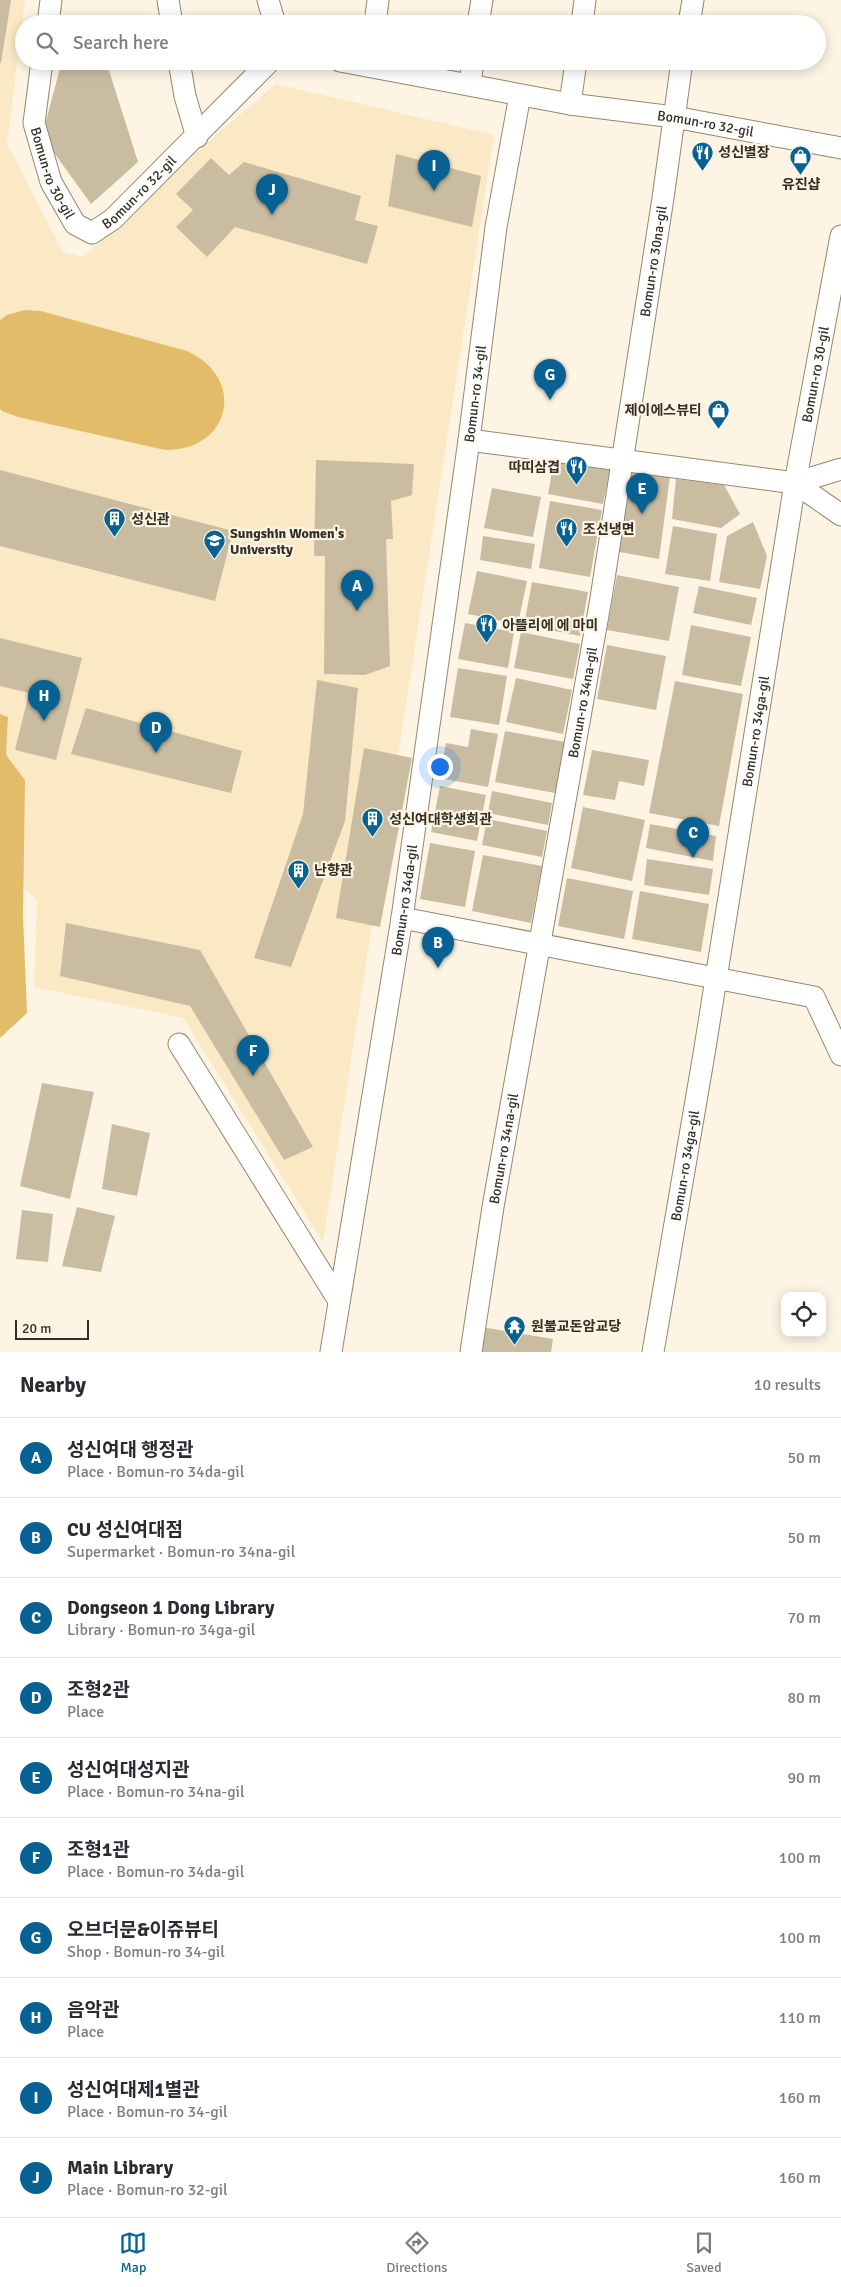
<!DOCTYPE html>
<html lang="en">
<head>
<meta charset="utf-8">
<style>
	body { margin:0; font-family:Signika,"Noto Sans KR",sans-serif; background:#f2f2f3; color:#2b2b33 }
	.controls { position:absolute; right:15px; bottom:15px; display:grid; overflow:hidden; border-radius:10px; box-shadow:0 2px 12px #0003 }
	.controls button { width:45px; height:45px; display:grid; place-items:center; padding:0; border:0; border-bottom:1px solid #e1e1e2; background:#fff; color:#2b2b33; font:25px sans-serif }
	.scale { position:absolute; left:15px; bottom:12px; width:74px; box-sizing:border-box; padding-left:5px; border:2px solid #342e24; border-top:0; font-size:14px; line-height:18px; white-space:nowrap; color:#342e24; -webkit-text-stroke:4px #fdf4e3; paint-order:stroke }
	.you { position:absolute; left:439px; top:766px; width:18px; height:18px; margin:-12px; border:4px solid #fff; border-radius:50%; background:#1a73e8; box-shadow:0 0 0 8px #1a73e833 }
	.badge { display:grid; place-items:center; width:32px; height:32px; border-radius:50%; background:#076293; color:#fff; font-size:16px; font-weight:700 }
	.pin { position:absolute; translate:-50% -41px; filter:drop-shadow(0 1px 2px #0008) }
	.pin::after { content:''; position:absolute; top:26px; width:18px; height:15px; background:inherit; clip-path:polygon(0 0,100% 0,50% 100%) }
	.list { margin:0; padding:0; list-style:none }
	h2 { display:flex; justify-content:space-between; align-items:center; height:65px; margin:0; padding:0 20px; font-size:21px }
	h2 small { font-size:16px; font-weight:400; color:#7c7c81 }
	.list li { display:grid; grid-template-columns:32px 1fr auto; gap:15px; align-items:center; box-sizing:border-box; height:80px; padding:0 20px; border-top:1px solid #e1e1e2 }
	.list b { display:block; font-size:19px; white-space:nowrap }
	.list p { margin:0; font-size:16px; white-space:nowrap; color:#7c7c81 }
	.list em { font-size:16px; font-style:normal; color:#7c7c81 }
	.icon { flex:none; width:28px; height:28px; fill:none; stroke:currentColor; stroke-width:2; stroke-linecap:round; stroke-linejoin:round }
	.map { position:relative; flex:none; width:841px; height:1352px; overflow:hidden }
	.search { position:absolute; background:#fff; box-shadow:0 2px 12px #0003; left:15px; right:15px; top:15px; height:55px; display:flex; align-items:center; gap:12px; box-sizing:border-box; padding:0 18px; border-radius:28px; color:#7c7c81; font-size:19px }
	.sheet { height:865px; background:#fff }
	nav { display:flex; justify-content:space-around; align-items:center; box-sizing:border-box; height:70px; border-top:1px solid #e1e1e2; background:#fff; font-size:14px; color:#7c7c81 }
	nav a { display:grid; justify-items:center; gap:2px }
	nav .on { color:#076293 }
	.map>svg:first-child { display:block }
</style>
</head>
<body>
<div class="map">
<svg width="841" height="1352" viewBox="0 0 841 1352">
	<rect width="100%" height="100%" fill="#fdf4e3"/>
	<path fill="#fbe9c6" d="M0,0H25L7,144L63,252L83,257L217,134L276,84L494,135L323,1242L183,1018L34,987L37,901L0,863Z"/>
	<g fill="#e3bc6a">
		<path d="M24,310L41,311L187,351C247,378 231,451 165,450L18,417L2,411L0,409V320L7,315Z"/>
		<path d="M0,714L8,717L6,755L25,780L23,917L27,1013L0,1038Z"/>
	</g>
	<g fill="#c9bca1">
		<path d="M0,0H11L1,63H0Z"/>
		<path d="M62,61H106L138,162L91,204L42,136Z"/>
		<path d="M396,154L481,176L472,227L388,206Z"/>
		<path d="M211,158L229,175L244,162L361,196L355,220L378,226L367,264L235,227L207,257L176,227L193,210L176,194Z"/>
		<path d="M316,460L414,464L412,495L391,501L393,539H386L390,666L365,675L324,674L325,556H314Z"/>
		<path d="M554,461L610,470L603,504L548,494Z"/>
		<path d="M0,470L233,531L215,601L0,546Z"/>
		<path d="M627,470L670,476L659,559L614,551Z"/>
		<path d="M676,479L724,485L740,514L721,528L672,519Z"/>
		<path d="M492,488L541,497L533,537L484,528Z"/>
		<path d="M550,501L602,510L590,577L539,568Z"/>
		<path d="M753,522L767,556L760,589L719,582L727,536Z"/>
		<path d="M673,526L717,534L710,581L665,574Z"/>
		<path d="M483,536L535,544L531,569L480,560Z"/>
		<path d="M477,571L527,581L518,624L468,614Z"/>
		<path d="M617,575L679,587L669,641L607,630Z"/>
		<path d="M532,582L588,592L580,636L524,625Z"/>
		<path d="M699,586L757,598L751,625L693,613Z"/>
		<path d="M465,623L514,632L508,668L458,659Z"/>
		<path d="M691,625L751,637L741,686L682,675Z"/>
		<path d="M521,632L580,644L573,679L514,668Z"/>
		<path d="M0,638L82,658L56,760L15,750L29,693L0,686Z"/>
		<path d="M607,645L666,656L656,710L597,699Z"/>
		<path d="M458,668L507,676L499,725L450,717Z"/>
		<path d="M516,678L572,690L563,734L506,722Z"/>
		<path d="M317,680L358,688L345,821L291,967L254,958L303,814Z"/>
		<path d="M675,681L743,694L719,826L649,813Z"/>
		<path d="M86,708L242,751L231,793L71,754Z"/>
		<path d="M471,729L498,734L488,787L439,778L446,743L468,747Z"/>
		<path d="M505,731L565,742L555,793L495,782Z"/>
		<path d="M364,748L412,758L380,927L336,918Z"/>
		<path d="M592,750L649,760L644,786L619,781L615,800L583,795Z"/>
		<path d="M440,786L486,795L477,841L431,832Z"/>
		<path d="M492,791L552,803L548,825L488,813Z"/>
		<path d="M583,807L645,820L632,881L571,868Z"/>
		<path d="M487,819L547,831L542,857L482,845Z"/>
		<path d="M650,824L716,836L713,861L646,848Z"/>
		<path d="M430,843L475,851L465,907L420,899Z"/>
		<path d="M483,855L542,866L531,923L472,911Z"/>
		<path d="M647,859L713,869L709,895L644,885Z"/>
		<path d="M567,878L633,891L624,939L558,926Z"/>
		<path d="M640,891L709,904L701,952L632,939Z"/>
		<path d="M66,923L200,950L313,1147L284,1160L190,1006L60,976Z"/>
		<path d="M42,1083L94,1092L70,1199L20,1186Z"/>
		<path d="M112,1124L150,1133L137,1196L102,1189Z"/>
		<path d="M77,1207L115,1216L101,1272L62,1266Z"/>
		<path d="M22,1210L53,1214L48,1262L16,1259Z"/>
		<path d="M482,1327L553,1339L551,1352H478Z"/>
	</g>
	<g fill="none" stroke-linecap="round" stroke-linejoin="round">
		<defs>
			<g id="minor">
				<path d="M168,0L172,24"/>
				<path d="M268,0L275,24"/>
				<path d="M48,24L51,0"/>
				<path d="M375,24L378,0"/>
				<path d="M478,24L482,0"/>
				<path d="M582,24L585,0"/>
				<path d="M689,24L693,0"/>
				<path id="s1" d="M42,61L34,123L51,182L75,224L92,233L113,219L270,61"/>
				<path d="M179,61L185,96L197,137"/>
				<path id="s2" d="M340,61L570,104L674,117L841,148"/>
				<path d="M470,84L473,61"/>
				<path d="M570,104L576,61"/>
				<path d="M469,440L795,483L841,469"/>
				<path d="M795,483L841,515"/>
				<path d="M402,918L814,997L841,1055"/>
				<path d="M179,1044L339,1301"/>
				<path id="s3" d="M331,1352L402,918L469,440L496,227L520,95"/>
				<path id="s4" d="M471,1352L493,1207L601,598L663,198L682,61"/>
				<path id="s5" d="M653,1352L704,1054L795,483L841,236"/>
			</g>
		</defs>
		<use href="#minor" stroke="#94876d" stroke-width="23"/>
		<use href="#minor" stroke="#fff" stroke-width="21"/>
	</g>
	<defs>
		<symbol id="restaurant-pin" viewBox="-11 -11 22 30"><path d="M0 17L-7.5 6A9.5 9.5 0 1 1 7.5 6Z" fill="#076293" stroke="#fdf4e3"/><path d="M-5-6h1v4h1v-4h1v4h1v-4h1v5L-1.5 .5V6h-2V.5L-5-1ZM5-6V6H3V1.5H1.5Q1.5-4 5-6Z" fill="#fff"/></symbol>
		<symbol id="shop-pin" viewBox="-11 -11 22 30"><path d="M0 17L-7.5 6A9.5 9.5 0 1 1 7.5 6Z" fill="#076293" stroke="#fdf4e3"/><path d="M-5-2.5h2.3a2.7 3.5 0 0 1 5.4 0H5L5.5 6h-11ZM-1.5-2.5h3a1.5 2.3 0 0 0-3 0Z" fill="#fff"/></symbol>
		<symbol id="building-pin" viewBox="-11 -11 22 30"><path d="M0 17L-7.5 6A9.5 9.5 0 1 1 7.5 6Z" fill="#076293" stroke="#fdf4e3"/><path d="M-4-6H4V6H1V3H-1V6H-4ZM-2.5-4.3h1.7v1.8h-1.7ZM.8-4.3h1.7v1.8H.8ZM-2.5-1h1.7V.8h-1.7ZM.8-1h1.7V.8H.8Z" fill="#fff"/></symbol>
		<symbol id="university-pin" viewBox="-11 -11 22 30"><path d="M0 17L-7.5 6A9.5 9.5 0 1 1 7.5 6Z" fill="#076293" stroke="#fdf4e3"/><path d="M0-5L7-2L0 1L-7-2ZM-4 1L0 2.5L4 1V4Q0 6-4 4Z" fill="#fff"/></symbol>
		<symbol id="temple-pin" viewBox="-11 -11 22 30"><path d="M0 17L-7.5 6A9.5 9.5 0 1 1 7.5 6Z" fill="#076293" stroke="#fdf4e3"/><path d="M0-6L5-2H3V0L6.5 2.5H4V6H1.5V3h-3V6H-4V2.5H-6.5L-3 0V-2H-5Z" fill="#fff"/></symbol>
	</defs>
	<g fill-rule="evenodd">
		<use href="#restaurant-pin" x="690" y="140" width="25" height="34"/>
		<use href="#shop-pin" x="788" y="144" width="25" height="34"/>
		<use href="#shop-pin" x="706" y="398" width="25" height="34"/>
		<use href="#restaurant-pin" x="564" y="454" width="25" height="34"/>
		<use href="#building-pin" x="102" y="506" width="25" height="34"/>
		<use href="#restaurant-pin" x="554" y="516" width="25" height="34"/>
		<use href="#university-pin" x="202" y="528" width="25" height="34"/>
		<use href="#restaurant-pin" x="474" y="612" width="25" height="34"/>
		<use href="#building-pin" x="360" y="806" width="25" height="34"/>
		<use href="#building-pin" x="286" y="858" width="25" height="34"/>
		<use href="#temple-pin" x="502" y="1314" width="25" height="34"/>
	</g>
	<g text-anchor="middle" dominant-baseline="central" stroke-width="4.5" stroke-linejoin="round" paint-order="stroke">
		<g font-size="14" fill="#342e24" stroke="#fdf4e3">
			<text stroke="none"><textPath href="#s2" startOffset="371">Bomun-ro 32-gil</textPath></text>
			<text stroke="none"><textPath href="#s1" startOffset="116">Bomun-ro 30-gil</textPath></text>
			<text stroke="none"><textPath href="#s1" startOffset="254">Bomun-ro 32-gil</textPath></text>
			<text stroke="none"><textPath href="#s4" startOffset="1106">Bomun-ro 30na-gil</textPath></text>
			<text stroke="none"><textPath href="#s5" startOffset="991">Bomun-ro 30-gil</textPath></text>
			<text stroke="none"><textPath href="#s3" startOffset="969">Bomun-ro 34-gil</textPath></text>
			<text stroke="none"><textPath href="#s4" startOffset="659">Bomun-ro 34na-gil</textPath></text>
			<text stroke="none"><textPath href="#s5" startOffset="629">Bomun-ro 34ga-gil</textPath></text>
			<text stroke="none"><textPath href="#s3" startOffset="458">Bomun-ro 34da-gil</textPath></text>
			<text stroke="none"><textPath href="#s4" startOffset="206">Bomun-ro 34na-gil</textPath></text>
			<text stroke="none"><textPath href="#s5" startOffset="189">Bomun-ro 34ga-gil</textPath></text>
		</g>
		<g font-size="14" font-weight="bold" fill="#342e24" stroke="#fdf4e3" text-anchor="start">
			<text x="718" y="152">성신별장</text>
			<text x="801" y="184" text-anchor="middle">유진샵</text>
			<text x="702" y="410" text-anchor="end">제이에스뷰티</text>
			<text x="560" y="467" text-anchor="end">따띠삼겹</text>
			<text x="131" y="519">성신관</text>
			<text x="583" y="529">조선냉면</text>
			<text x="230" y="533">Sungshin Women's<tspan x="230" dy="16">University</tspan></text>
			<text x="502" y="625">아뜰리에 에 마미</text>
			<text x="389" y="819">성신여대학생회관</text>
			<text x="314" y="870">난향관</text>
			<text x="531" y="1326">원불교돈암교당</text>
		</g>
	</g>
</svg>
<div class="controls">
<button><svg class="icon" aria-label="locate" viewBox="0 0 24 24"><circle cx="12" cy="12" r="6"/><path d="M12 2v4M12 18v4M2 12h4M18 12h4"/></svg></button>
</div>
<div class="scale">20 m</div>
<div class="you"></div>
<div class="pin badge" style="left:357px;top:611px">A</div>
<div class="pin badge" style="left:438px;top:968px">B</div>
<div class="pin badge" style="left:693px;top:858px">C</div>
<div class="pin badge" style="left:156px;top:753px">D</div>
<div class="pin badge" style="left:642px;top:514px">E</div>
<div class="pin badge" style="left:253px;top:1076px">F</div>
<div class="pin badge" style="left:550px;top:400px">G</div>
<div class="pin badge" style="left:44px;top:721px">H</div>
<div class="pin badge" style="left:434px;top:191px">I</div>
<div class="pin badge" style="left:272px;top:215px">J</div>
<div class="search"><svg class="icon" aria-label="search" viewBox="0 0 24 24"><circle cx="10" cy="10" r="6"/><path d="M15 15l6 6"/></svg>Search here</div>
</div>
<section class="sheet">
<h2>Nearby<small>10 results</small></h2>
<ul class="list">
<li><span class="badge">A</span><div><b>성신여대 행정관</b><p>Place · Bomun-ro 34da-gil</p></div><em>50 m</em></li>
<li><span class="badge">B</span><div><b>CU 성신여대점</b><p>Supermarket · Bomun-ro 34na-gil</p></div><em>50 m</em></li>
<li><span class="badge">C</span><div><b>Dongseon 1 Dong Library</b><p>Library · Bomun-ro 34ga-gil</p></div><em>70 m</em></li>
<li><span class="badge">D</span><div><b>조형2관</b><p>Place</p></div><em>80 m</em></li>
<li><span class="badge">E</span><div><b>성신여대성지관</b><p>Place · Bomun-ro 34na-gil</p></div><em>90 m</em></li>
<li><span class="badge">F</span><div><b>조형1관</b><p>Place · Bomun-ro 34da-gil</p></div><em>100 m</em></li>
<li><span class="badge">G</span><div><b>오브더문&amp;이쥬뷰티</b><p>Shop · Bomun-ro 34-gil</p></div><em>100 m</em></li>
<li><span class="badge">H</span><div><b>음악관</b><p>Place</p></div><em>110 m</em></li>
<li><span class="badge">I</span><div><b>성신여대제1별관</b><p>Place · Bomun-ro 34-gil</p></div><em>160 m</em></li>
<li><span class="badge">J</span><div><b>Main Library</b><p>Place · Bomun-ro 32-gil</p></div><em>160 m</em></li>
</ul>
</section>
<nav>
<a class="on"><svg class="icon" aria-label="map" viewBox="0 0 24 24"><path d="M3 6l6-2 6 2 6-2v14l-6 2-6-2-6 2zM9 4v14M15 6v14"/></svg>Map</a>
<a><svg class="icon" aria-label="directions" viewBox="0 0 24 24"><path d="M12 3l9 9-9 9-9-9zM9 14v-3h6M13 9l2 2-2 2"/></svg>Directions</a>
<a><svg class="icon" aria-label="saved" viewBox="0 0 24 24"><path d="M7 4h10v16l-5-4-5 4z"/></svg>Saved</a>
</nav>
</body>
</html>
